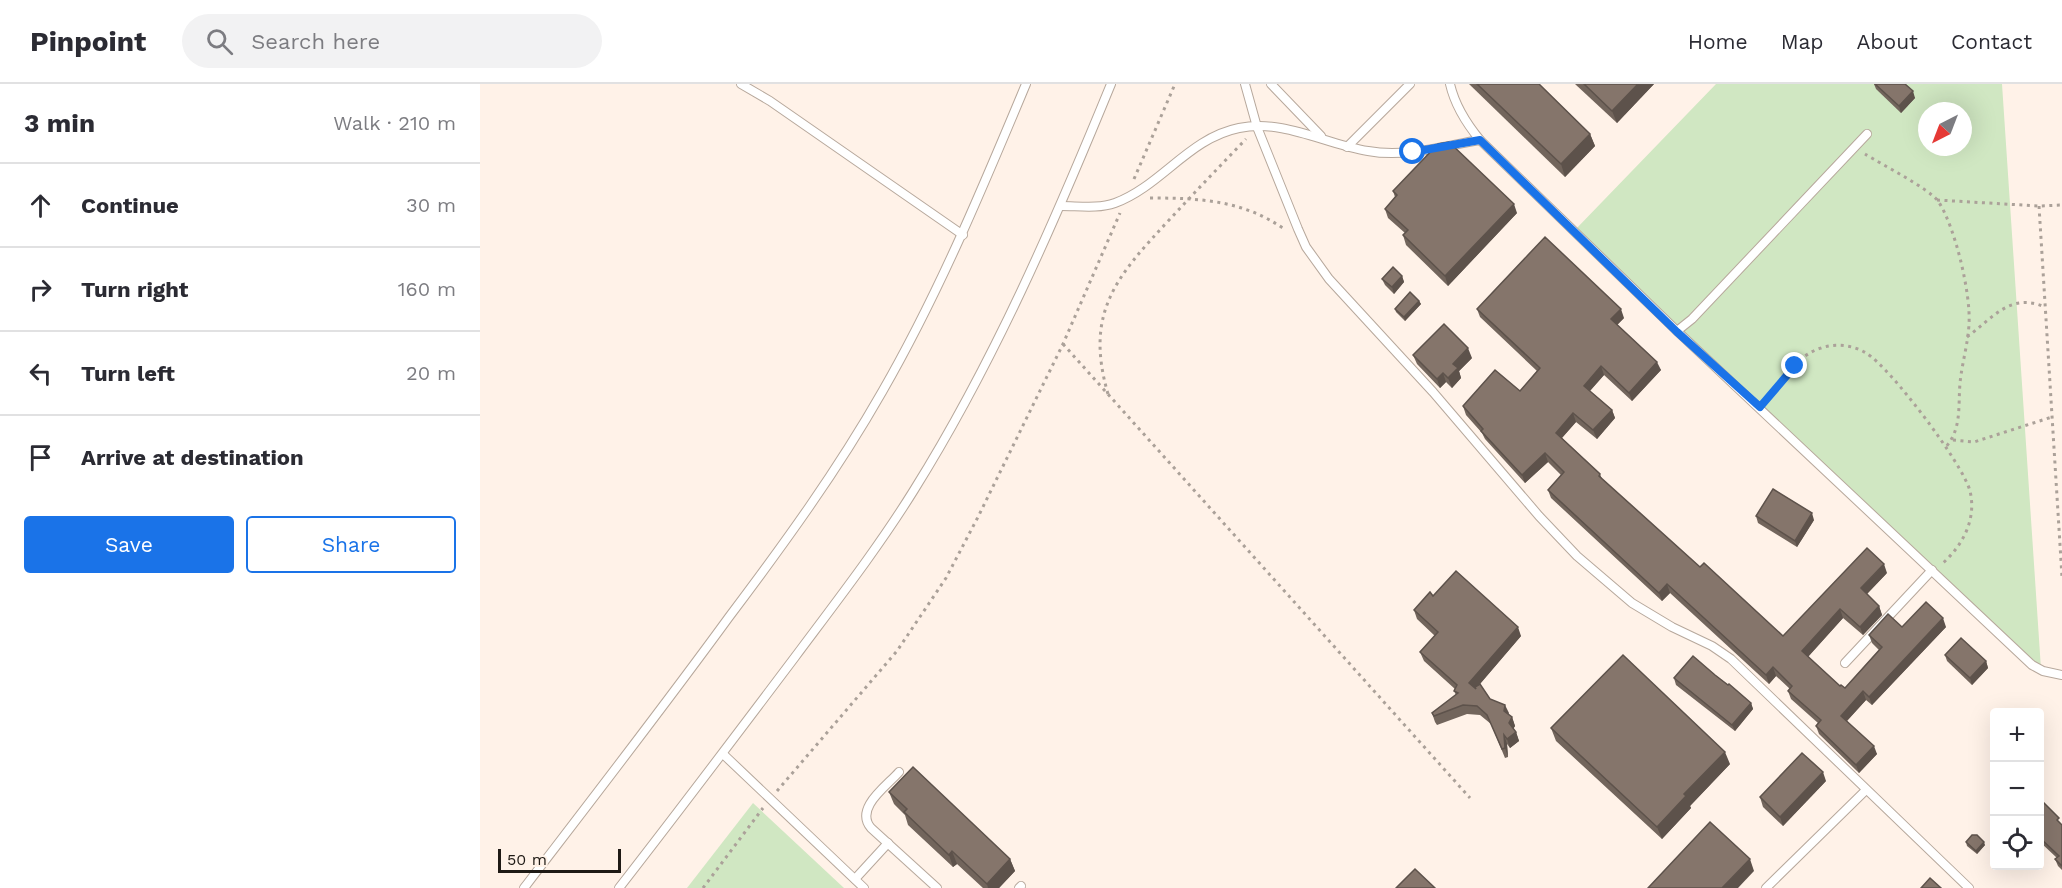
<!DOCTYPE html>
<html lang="en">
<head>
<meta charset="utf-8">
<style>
	body { margin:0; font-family:"Work Sans",sans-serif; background:#f2f2f3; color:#2b2b33 }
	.controls { position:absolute; right:18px; bottom:18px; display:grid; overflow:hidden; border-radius:6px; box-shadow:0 6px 24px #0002 }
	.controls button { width:54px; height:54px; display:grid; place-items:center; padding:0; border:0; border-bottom:2px solid #e1e1e2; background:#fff; color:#2b2b33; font:30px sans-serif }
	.compass { position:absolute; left:1438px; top:18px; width:54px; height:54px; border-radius:50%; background:#fff; box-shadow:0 6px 24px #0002; rotate:222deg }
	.scale { position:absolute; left:18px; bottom:15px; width:123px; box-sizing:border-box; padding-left:6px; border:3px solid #1f1a15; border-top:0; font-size:16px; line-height:21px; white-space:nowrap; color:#1f1a15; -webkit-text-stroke:4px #fff2e8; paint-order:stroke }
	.stop { position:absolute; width:18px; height:18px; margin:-14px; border:4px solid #1a73e8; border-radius:50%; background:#fff }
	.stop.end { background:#1a73e8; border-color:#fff; box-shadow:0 2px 6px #0008 }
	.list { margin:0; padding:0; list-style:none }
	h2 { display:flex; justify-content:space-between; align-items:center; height:78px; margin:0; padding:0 24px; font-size:26px }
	h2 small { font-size:20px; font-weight:400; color:#7c7c81 }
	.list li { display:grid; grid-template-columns:39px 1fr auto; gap:18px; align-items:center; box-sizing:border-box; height:84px; padding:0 24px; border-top:2px solid #e1e1e2 }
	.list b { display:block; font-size:22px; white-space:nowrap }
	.list em { font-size:20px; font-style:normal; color:#7c7c81 }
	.actions { display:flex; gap:12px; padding:18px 24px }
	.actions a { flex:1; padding:14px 0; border:2px solid #1a73e8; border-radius:6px; text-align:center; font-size:21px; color:#1a73e8 }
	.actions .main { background:#1a73e8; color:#fff }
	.icon { flex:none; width:33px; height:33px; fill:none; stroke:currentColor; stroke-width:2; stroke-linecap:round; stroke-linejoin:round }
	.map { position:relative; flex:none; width:1582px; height:804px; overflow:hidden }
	header { display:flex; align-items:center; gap:36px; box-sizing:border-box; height:84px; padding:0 30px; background:#fff; border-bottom:2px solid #e1e1e2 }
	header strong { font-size:28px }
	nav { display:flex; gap:33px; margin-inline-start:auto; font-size:21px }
	.search { width:420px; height:54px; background:#f2f2f3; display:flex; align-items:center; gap:15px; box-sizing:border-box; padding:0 21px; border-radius:33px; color:#7c7c81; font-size:22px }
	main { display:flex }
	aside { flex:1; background:#fff }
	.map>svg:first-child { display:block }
</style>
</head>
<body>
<header>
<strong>Pinpoint</strong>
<div class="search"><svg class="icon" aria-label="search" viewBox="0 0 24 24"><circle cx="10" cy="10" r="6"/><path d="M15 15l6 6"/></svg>Search here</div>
<nav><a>Home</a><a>Map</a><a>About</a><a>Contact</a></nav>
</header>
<main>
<aside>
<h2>3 min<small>Walk · 210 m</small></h2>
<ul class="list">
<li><svg class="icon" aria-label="ahead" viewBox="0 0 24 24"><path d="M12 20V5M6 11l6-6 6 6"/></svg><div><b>Continue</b></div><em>30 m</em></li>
<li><svg class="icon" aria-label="right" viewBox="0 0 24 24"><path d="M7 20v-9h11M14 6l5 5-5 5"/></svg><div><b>Turn right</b></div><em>160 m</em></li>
<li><svg class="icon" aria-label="left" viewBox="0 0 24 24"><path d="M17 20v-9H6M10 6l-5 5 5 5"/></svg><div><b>Turn left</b></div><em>20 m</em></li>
<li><svg class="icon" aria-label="arrive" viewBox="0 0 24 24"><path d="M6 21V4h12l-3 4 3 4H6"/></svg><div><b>Arrive at destination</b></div></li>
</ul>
<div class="actions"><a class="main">Save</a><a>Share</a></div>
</aside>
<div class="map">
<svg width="1582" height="804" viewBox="0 0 1582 804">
	<rect width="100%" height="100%" fill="#fff2e8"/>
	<g fill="#d0e7c2" fill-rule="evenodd">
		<path d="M1236,0H1522L1561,585L1094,147ZM1447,27H1483V63H1447Z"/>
		<path d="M273,719L364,804H207Z"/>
	</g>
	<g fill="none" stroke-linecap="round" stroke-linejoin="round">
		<defs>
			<g id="lane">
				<path d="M261,0L290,17L483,151"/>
				<path d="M765,0L777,43L818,145L826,163L849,195L953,308L1059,432L1097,472L1152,519L1192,543L1232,562L1251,575L1489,804"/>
				<path d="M791,0L841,52"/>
				<path d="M970,0C975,22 986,39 1000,56L1197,247L1552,581L1563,587L1582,591"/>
				<path d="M867,63L930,0"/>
				<path d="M581,122C599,122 618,125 635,119C681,102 709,54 759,44C805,35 844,60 888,67C925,74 964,62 1000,56"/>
				<path d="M1197,247L1212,235L1387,50"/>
				<path d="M1365,579L1452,486"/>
				<path d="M243,670L384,804"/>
				<path d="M419,688C407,702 374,724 391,744L457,804"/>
				<path d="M375,795L408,759"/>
				<path d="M44,804C113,714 182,625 249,533C304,460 357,387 402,308C459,209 502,105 546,0"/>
				<path d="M139,804C199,727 257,650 315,573C356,518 398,464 434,406C514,278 574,139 631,0"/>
				<path d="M539,804L541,802"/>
				<path d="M1286,804L1386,706"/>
			</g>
		</defs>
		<use href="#lane" stroke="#b7a89c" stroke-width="10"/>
		<g stroke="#aba199" stroke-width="3" stroke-dasharray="3 4.5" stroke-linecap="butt">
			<path d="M1385,70C1401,80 1448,104 1458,117C1475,142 1491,210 1489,240C1488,260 1482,279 1480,299C1478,323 1482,345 1465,364"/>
			<path d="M654,95L695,0"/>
			<path d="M670,114C719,114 763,116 804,145"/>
			<path d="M1457,116L1559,122L1582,121"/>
			<path d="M1559,122L1582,493"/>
			<path d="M1487,253C1513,234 1530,208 1565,223"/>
			<path d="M583,260L990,714"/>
			<path d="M628,310C604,228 637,192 690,135C715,108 740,82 766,55"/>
			<path d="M1285,316C1301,298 1317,271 1341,264C1356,259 1373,261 1386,269C1410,283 1483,380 1490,407C1497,436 1482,462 1462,480"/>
			<path d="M1473,356L1494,358L1572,333"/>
			<path d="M297,707L417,567L466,494L498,433L583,260L640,129"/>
			<path d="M223,804L283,724"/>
		</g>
		<use href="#lane" stroke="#fff" stroke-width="8"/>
	</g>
	<g fill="#72655c">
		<path d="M989,0H1059L1110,50L1115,62L1085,93Z"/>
		<path d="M1095,0H1174L1137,39Z"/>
		<path d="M1394,0H1425L1435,14L1421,29L1396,5Z"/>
		<path d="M913,107L1037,129L968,202L926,161L923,151L925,149L908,134L905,125L915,113Z"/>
		<path d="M922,192L924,198L914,210L905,201L902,195Z"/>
		<path d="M939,217L941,220L925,237L916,228L915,225Z"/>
		<path d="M997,225L1144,234L1137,241L1181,286L1152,317L1124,291L1110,307L1132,326L1135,334L1117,355L1096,338L1082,354L1120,390L1122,395L1220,483L1303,552L1407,489L1387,510L1399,522L1402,531L1383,551L1363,534L1328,573L1360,602L1365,604L1399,566L1392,559L1389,551L1422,543H1466L1392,621L1386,616L1367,637L1397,670L1379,689L1339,650L1336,642L1338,639L1311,615L1308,607L1310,605L1296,592L1289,600L1190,509L1182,517L1071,414L1068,406L1081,391L1068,378L1045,399L1005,355L1002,349L986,331L983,322L1040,307L1057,287L1000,233Z"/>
		<path d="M933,271L992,274L979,287L981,294L972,304L966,298L960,304L937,280Z"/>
		<path d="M1276,432L1334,436L1317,463L1278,439Z"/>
		<path d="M953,512L1041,552L1000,600L1010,615L1032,633L1035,642L1033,645L1036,648L1039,657L1030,664L1027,660L1028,673L1025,674L1011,640L1000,631L987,630L957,641L955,638L952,629L976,611L974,607L975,605L944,577L940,568L955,552L937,535L934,526Z"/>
		<path d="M1465,571L1506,577L1508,584L1492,601L1467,577Z"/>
		<path d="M1235,591L1271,619L1273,625L1255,647L1196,601L1194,594Z"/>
		<path d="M1071,644L1250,680L1210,722L1211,724L1182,755L1076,657Z"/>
		<path d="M1346,697L1303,742L1283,723L1280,713Z"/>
		<path d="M409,708L530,775L535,787L519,804H503L477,780L473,783L428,741L425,731L414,720Z"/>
		<path d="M1560,715L1582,741V786L1578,782L1575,775L1577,774L1560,758Z"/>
		<path d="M1486,758L1505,761L1497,770L1487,762Z"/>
	</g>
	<g fill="#5d524b">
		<path d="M1158,0H1174L1137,39L1132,27Z"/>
		<path d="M1433,7L1435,14L1421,29L1419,22Z"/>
		<path d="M1110,50L1115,62L1085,93L1081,80Z"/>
		<path d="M1034,120L1037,129L968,202L965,192Z"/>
		<path d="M922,192L924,198L914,210L912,203Z"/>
		<path d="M939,217L941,220L925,237L924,233Z"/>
		<path d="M1141,225L1144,234L1134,244L1131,235Z"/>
		<path d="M988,264L992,274L979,287L981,294L972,304L968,294L973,280Z"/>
		<path d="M1177,278L1181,286L1152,317L1149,309Z"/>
		<path d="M1121,282L1124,291L1107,310L1104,302Z"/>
		<path d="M963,289L966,298L960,304L957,295Z"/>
		<path d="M1132,326L1135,334L1117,355L1113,346Z"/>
		<path d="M1093,329L1096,338L1079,357L1076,349Z"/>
		<path d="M1065,369L1068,378L1045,399L1042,391Z"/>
		<path d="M1332,429L1334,436L1317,463L1315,457Z"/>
		<path d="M1404,480L1407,489L1384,513L1381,504Z"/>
		<path d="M1187,500L1190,509L1182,517L1179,509Z"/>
		<path d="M1399,522L1402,531L1383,551L1380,543Z"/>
		<path d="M1360,525L1363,534L1325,576L1322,567Z"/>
		<path d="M1463,534L1466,543L1392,621L1389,613Z"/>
		<path d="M1038,543L1041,552L993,608L989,599Z"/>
		<path d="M1506,577L1508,584L1492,601L1490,594Z"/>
		<path d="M1293,583L1296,592L1289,600L1286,591Z"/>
		<path d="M1383,607L1386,616L1364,640L1361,632Z"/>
		<path d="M1271,619L1273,625L1255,647L1252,641Z"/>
		<path d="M1025,621L1029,629L1027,635L1024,627Z"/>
		<path d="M1032,633L1035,642L1032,647L1029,639Z"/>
		<path d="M1036,648L1039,657L1030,664L1027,655Z"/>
		<path d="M1024,651L1027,660L1028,673L1025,664Z"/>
		<path d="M1394,662L1397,670L1379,689L1376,681Z"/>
		<path d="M1245,668L1250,680L1210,722L1211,724L1182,755L1177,743L1204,710Z"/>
		<path d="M1343,688L1346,697L1303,742L1300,733Z"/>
		<path d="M1504,758L1505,761L1497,770L1496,767Z"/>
		<path d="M472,767L477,780L473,783L469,771Z"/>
		<path d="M530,775L535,787L519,804H508L507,800Z"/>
		<path d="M1270,775L1274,787L1258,804H1242Z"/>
	</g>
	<g fill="#85756b" stroke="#5d524b" stroke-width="1.5">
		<path d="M997,0H1059L1110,50L1081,80Z"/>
		<path d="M1104,0H1158L1132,27Z"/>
		<path d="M1395,0H1425L1433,7L1419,22Z"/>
		<path d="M969,58L1034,120L965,192L923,151L928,146L905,125L917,111L913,107L958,60Z"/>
		<path d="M1065,153L1141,225L1131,235L1177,278L1149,309L1121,282L1104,302L1132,326L1113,346L1093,329L1076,349L1120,390L1119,392L1220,483L1224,479L1303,552L1387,464L1404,480L1381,504L1399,522L1380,543L1360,525L1322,567L1360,602L1361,601L1365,604L1402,563L1389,551L1408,530L1422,543L1446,518L1463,534L1389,613L1383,607L1361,632L1394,662L1376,681L1336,642L1341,636L1308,607L1312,602L1293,583L1286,591L1187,500L1179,509L1068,406L1084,388L1065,369L1042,391L1001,347L1003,345L983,322L1015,286L1040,307L1060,284L997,225Z"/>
		<path d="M913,183L922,192L912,203L902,195Z"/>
		<path d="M930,208L939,217L924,233L915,225Z"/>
		<path d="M964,240L988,264L973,280L978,284L968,294L963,289L957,295L933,271Z"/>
		<path d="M1293,405L1332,429L1315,457L1276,432Z"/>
		<path d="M976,487L1038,543L989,599L996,605L995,603L1000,600L1010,615L1025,621L1024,627L1032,633L1029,639L1036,648L1027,655L1024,651L1025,664L1022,665L1007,631L997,622L983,621L954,632L952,629L978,609L974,607L977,601L940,568L958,548L934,526L950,508L953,512Z"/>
		<path d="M1481,554L1506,577L1490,594L1465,571Z"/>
		<path d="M1143,571L1245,668L1204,710L1206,712L1177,743L1071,644Z"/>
		<path d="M1213,572L1235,591L1248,601L1249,600L1271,619L1252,641L1194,594Z"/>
		<path d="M1322,669L1343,688L1300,733L1280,713Z"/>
		<path d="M433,683L530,775L507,800L472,767L469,771L424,728L427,725L409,708Z"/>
		<path d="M1560,715L1579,734L1577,736L1582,741V782L1575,775L1579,772L1560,754Z"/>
		<path d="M1230,738L1270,775L1242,804H1168Z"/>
		<path d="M1492,751H1497L1504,758L1496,767L1486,758Z"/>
		<path d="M935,785L955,804H916Z"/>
		<path d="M1450,794L1461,804H1441Z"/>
	</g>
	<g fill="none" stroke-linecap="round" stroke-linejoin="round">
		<path stroke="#1a73e8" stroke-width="8" d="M933,68L1000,56L1197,248L1280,323L1315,282"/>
	</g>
</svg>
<div class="controls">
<button>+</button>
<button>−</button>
<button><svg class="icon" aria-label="locate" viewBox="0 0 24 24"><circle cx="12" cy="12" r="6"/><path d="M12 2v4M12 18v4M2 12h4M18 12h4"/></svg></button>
</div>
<svg class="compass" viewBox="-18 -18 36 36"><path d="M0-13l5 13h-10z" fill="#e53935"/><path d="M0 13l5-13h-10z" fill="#7c7c81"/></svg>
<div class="scale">50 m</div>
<div class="stop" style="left:933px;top:68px"></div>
<div class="stop end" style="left:1315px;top:282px"></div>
</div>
</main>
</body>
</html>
